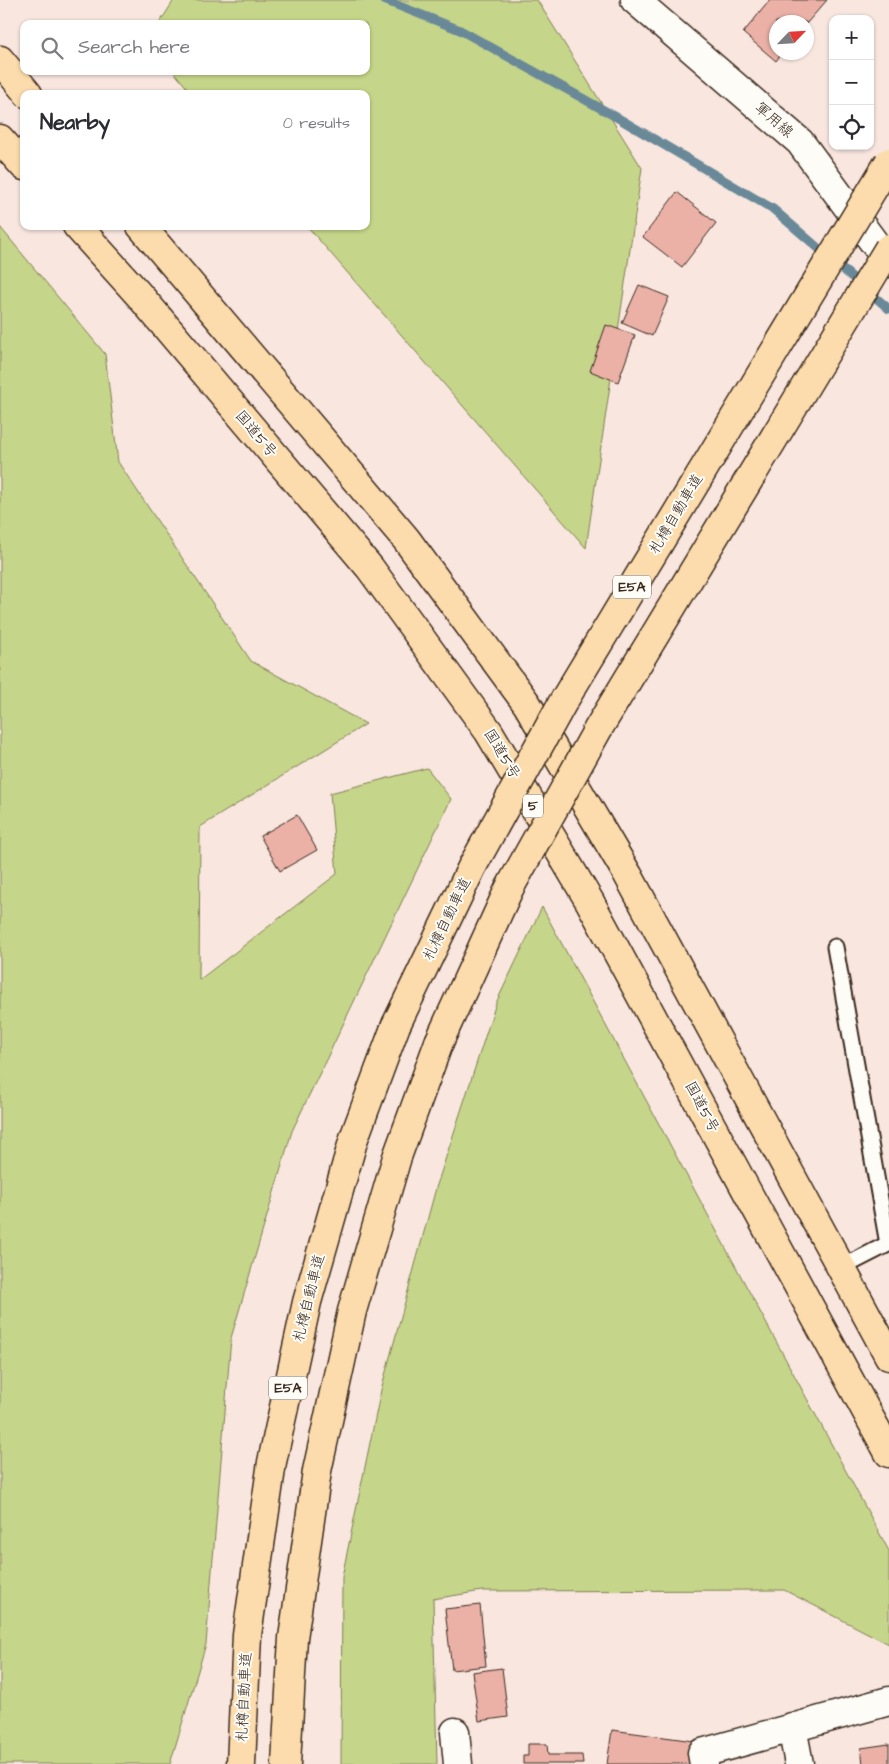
<!DOCTYPE html>
<html lang="en">
<head>
<meta charset="utf-8">
<style>
	body { margin:0; font-family:"Architects Daughter","Klee One",sans-serif; background:#f2f2f3; color:#2b2b33 }
	.controls { position:absolute; right:15px; top:15px; display:grid; overflow:hidden; border-radius:10px; box-shadow:0 1px 4px #0004 }
	.controls button { width:45px; height:45px; display:grid; place-items:center; padding:0; border:0; border-bottom:1px solid #e1e1e2; background:#fff; color:#2b2b33; font:25px sans-serif }
	.compass { position:absolute; left:769px; top:15px; width:45px; height:45px; border-radius:50%; background:#fff; box-shadow:0 1px 4px #0004; rotate:65deg }
	.list { margin:0; padding:0; list-style:none }
	h2 { display:flex; justify-content:space-between; align-items:center; height:65px; margin:0; padding:0 20px; font-size:21px }
	h2 small { font-size:16px; font-weight:400; color:#7c7c81 }
	.icon { flex:none; width:28px; height:28px; fill:none; stroke:currentColor; stroke-width:2; stroke-linecap:round; stroke-linejoin:round }
	.map { position:relative; flex:none; width:889px; height:1764px; overflow:hidden }
	.search { position:absolute; background:#fff; box-shadow:0 1px 4px #0004; left:20px; top:20px; width:350px; height:55px; display:flex; align-items:center; gap:12px; box-sizing:border-box; padding:0 18px; border-radius:10px; color:#7c7c81; font-size:19px }
	.panel { position:absolute; background:#fff; box-shadow:0 1px 4px #0004; left:20px; top:90px; width:350px; height:140px; border-radius:10px }
	.map>svg:first-child { display:block }
</style>
</head>
<body>
<div class="map">
<svg width="889" height="1764" viewBox="0 0 889 1764">
	<rect width="100%" height="100%" fill="#f8e6df"/>
	<filter id="ink" filterUnits="userSpaceOnUse"><feTurbulence type="fractalNoise" baseFrequency=".02" numOctaves="2"/><feDisplacementMap in="SourceGraphic" scale="10" xChannelSelector="R" yChannelSelector="G"/><feConvolveMatrix kernelMatrix="1 2 1 2 8 2 1 2 1" color-interpolation-filters="sRGB"/></filter>
	<g filter="url(#ink)">
		<g fill="#c5d589" stroke="#808054">
			<path d="M174,0H537L642,168L586,548L307,226H366V94H192L173,71H366V24H159Z"/>
			<path d="M0,227L105,354L118,462L251,661L366,724L200,827L199,980L337,874L330,793L427,768L451,799L292,1131L231,1338L206,1644L170,1764H0Z"/>
			<path d="M542,907L889,1551V1644L784,1590L482,1591L433,1599L437,1764H341L342,1577L381,1390L436,1188L496,1003Z"/>
		</g>
		<g fill="none" stroke-linecap="round" stroke-linejoin="round">
			<path stroke="#6a8998" stroke-width="9" d="M384,0L460,30L618,118L773,209L889,309"/>
		</g>
		<g fill="#ebb1a7" stroke="#3b2a1e">
			<path d="M770,0H827L806,24V22H776V52H783L776,61L743,33Z"/>
			<path d="M677,192L716,223L682,267L643,237Z"/>
			<path d="M639,285L669,297L652,336L622,323Z"/>
			<path d="M606,325L635,335L618,382L590,371Z"/>
			<path d="M297,815L317,850L280,871L260,836Z"/>
			<path d="M480,1605L486,1666L452,1670L445,1609Z"/>
			<path d="M502,1668L508,1717L479,1721L472,1672Z"/>
			<path d="M612,1730L694,1741L692,1764H607Z"/>
			<path d="M528,1744H547L548,1755H582L583,1764H523V1756H528Z"/>
			<path d="M889,1744V1764H863L861,1748Z"/>
		</g>
		<g fill="none" stroke-linecap="round" stroke-linejoin="round">
			<defs>
				<path id="service" d="M835,947L888,1244L841,1268"/>
				<g id="minor">
					<path d="M635,0L800,142L889,263"/>
					<path d="M792,1727L799,1764"/>
					<path d="M455,1732L458,1764"/>
					<path d="M704,1764L702,1753L889,1701"/>
				</g>
				<g id="trunk">
					<path d="M0,60L28,94"/>
					<path d="M0,139L24,166"/>
					<path d="M77,226L140,296L370,568L489,732L590,902L889,1453"/>
					<path d="M141,226L406,539L527,704L628,875L889,1356"/>
				</g>
				<g id="motorway">
					<path d="M241,1764L247,1635L272,1462L307,1302L354,1138L396,1025"/>
					<path d="M286,1764L293,1638L317,1471L352,1311L397,1157L439,1042"/>
				</g>
			</defs>
			<use href="#service" stroke="#3b2a1e" stroke-width="19"/>
			<use href="#minor" stroke="#3b2a1e" stroke-width="31"/>
			<use href="#trunk" stroke="#3b2a1e" stroke-width="31"/>
			<use href="#motorway" stroke="#3b2a1e" stroke-width="31"/>
			<use href="#service" stroke="#fdfcf7" stroke-width="15"/>
			<use href="#minor" stroke="#fdfcf7" stroke-width="28"/>
			<use href="#trunk" stroke="#fcdcac" stroke-width="28"/>
			<use href="#motorway" stroke="#fcdcac" stroke-width="28"/>
			<defs>
				<g id="motorway-bridge">
					<path d="M396,1025L472,867L563,702L889,162"/>
					<path d="M439,1042L509,889L598,729L889,248"/>
				</g>
			</defs>
			<use href="#motorway-bridge" stroke="#3b2a1e" stroke-width="31" stroke-linecap="butt"/>
			<use href="#motorway-bridge" stroke="#fcdcac" stroke-width="28"/>
		</g>
	</g>
	<g text-anchor="middle" dominant-baseline="central" stroke-width="4" stroke-linejoin="round" paint-order="stroke">
		<g fill="#fdfcf7" stroke="#75695f" stroke-width="1">
			<rect x="613" y="575.5" width="38" height="23" rx="4"/>
			<rect x="523" y="794.5" width="20" height="23" rx="4"/>
			<rect x="269" y="1376.5" width="38" height="23" rx="4"/>
		</g>
		<g font-size="14" font-weight="bold" fill="#3b2a1e">
			<text x="632" y="587">E5A</text>
			<text x="533" y="806">5</text>
			<text x="288" y="1388">E5A</text>
		</g>
		<g font-size="15" fill="#3b2a1e" stroke="#fdfcf7">
			<text transform="translate(774 120) rotate(41)">軍用線</text>
			<text transform="translate(256 434) rotate(50)">国道5号</text>
			<text transform="translate(676 514) rotate(-59)">札樽自動車道</text>
			<text transform="translate(502 754) rotate(59)">国道5号</text>
			<text transform="translate(447 919) rotate(-64)">札樽自動車道</text>
			<text transform="translate(702 1107) rotate(62)">国道5号</text>
			<text transform="translate(309 1298) rotate(-76)">札樽自動車道</text>
			<text transform="translate(244 1697) rotate(-87)">札樽自動車道</text>
		</g>
	</g>
</svg>
<div class="controls">
<button>+</button>
<button>−</button>
<button><svg class="icon" aria-label="locate" viewBox="0 0 24 24"><circle cx="12" cy="12" r="6"/><path d="M12 2v4M12 18v4M2 12h4M18 12h4"/></svg></button>
</div>
<svg class="compass" viewBox="-18 -18 36 36"><path d="M0-13l5 13h-10z" fill="#e53935"/><path d="M0 13l5-13h-10z" fill="#7c7c81"/></svg>
<div class="search"><svg class="icon" aria-label="search" viewBox="0 0 24 24"><circle cx="10" cy="10" r="6"/><path d="M15 15l6 6"/></svg>Search here</div>
<section class="panel">
<h2>Nearby<small>0 results</small></h2>
<ul class="list">
</ul>
</section>
</div>
</body>
</html>
